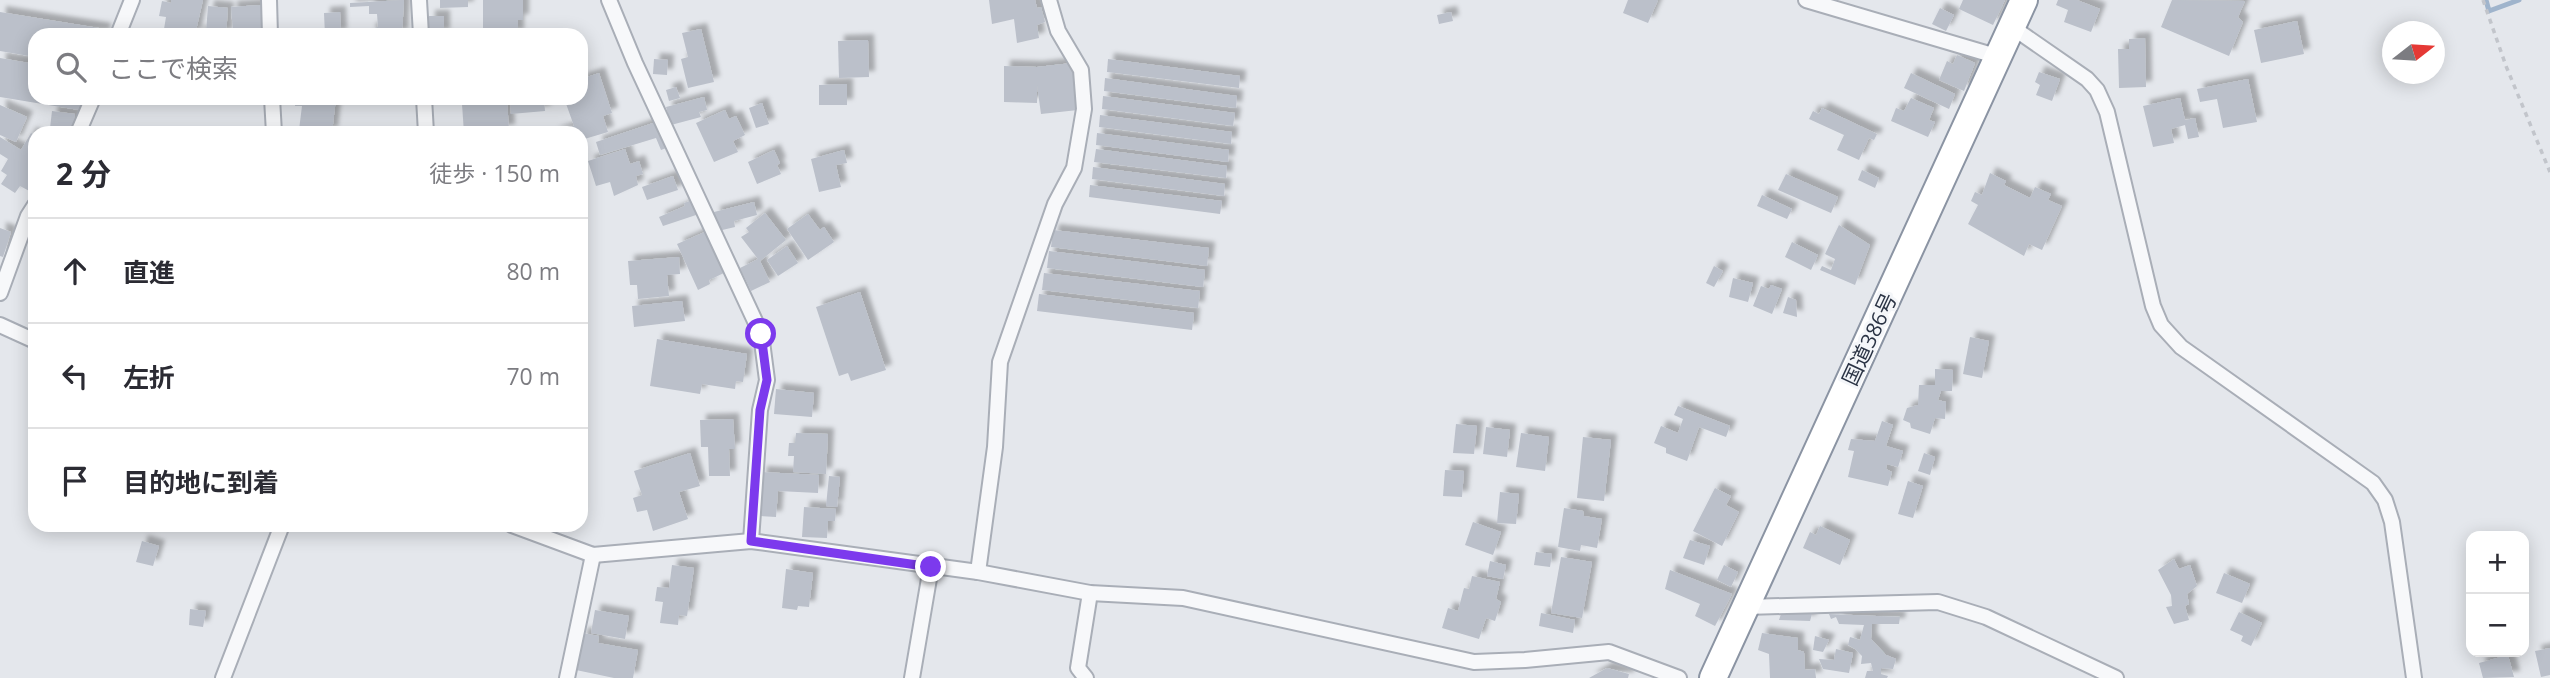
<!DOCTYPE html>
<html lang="ja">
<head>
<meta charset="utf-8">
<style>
	body { margin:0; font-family:"Open Sans","Noto Sans JP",sans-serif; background:#f7f7f7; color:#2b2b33 }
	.controls { position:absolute; right:21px; bottom:21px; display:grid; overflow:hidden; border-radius:14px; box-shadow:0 4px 18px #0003 }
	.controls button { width:63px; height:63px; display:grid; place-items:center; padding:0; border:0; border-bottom:2px solid #e1e1e2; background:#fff; color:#2b2b33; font:35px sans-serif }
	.compass { position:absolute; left:2382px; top:21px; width:63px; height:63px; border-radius:50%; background:#fff; box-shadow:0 4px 18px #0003; rotate:73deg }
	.stop { position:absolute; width:21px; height:21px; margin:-16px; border:5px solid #7c3aed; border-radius:50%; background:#fff }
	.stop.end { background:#7c3aed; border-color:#fff; box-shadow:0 2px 7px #0008 }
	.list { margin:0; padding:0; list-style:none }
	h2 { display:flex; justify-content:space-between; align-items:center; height:91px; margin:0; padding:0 28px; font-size:30px }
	h2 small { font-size:23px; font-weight:400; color:#7c7c81 }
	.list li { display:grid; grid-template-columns:46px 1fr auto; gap:21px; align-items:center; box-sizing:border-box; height:105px; padding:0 28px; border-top:2px solid #e1e1e2 }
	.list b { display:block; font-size:26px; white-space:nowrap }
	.list em { font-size:23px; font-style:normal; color:#7c7c81 }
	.icon { flex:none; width:38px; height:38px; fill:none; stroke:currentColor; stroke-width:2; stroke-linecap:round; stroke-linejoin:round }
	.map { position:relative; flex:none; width:2550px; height:678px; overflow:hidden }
	.search { position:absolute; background:#fff; box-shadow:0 4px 18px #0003; left:28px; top:28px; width:560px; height:77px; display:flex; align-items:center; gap:18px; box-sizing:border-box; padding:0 24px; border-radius:21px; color:#7c7c81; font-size:26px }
	.panel { position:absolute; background:#fff; box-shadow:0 4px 18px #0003; left:28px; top:126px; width:560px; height:406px; border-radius:21px }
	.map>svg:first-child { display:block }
</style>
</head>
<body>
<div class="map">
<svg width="2550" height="678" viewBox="0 0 2550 678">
	<defs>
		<filter id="shadow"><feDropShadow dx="6" dy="-6" stdDeviation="2" flood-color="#0004"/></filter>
	</defs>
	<rect width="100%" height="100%" fill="#e4e7ec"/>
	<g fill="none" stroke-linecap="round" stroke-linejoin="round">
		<path stroke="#9fb4cc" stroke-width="5" d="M2486,0L2489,11L2519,0"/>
	</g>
	<g fill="#bbc0ca" filter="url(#shadow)">
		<path d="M171,0H203L195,35H163L166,17L159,16L162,1L171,3Z"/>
		<path d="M404,0L402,35H370V29L378,27L377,14H369V6L350,7V3Z"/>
		<path d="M440,0H468V7L440,8Z"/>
		<path d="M483,0H523V20H518V35H483Z"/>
		<path d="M989,0H1035L1037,8L1041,7L1045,22L1037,25L1039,38L1017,43L1014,19L992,24Z"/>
		<path d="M1628,0H1658L1648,23L1623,13Z"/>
		<path d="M1963,0H2005L1993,25L1959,9Z"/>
		<path d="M2058,0H2077L2100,9L2091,32L2064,22L2068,10L2056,5Z"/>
		<path d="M2172,0L2245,1L2238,17L2243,22L2229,56L2161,27Z"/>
		<path d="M261,5L263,29L267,28L268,35H244V31L233,32L231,7Z"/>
		<path d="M208,6L228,8L226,35H197L198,32H206Z"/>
		<path d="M1940,8L1954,15L1946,31L1932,24Z"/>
		<path d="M0,12L105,29L104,35H35V57L0,51Z"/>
		<path d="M340,12L341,35H325L324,13Z"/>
		<path d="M1451,12L1453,21L1439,24L1437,15Z"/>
		<rect x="429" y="16" width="15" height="19"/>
		<path d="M2297,21L2304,54L2261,63L2254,30Z"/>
		<path d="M701,29L714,82L688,88L681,59L688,57L682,33Z"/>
		<path d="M2145,38L2146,87L2119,88L2118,49H2129V39Z"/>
		<path d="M868,40L869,77L839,78L838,41Z"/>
		<path d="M1957,55L1975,63L1964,91L1939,80L1947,61L1953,64Z"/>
		<path d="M0,58L35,64V98H87L85,111L0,97Z"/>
		<path d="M654,59L668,60L667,75L653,74Z"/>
		<path d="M1108,59L1240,76L1239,88L1107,72Z"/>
		<path d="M1072,63L1078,110L1041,114L1037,85V103L1004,102V66L1037,67Z"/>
		<path d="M2039,72L2060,79L2052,101L2036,95L2040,85L2035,82Z"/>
		<path d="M599,73L612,113L603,116L608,132L581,140V133H552L574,126L564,98H581V79Z"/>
		<path d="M1911,73L1955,94L1949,109L1904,88Z"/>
		<path d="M1105,78L1237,96L1236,108L1104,91Z"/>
		<path d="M2248,79L2257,122L2223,128L2217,99L2200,102L2197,89Z"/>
		<path d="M847,84V105H819V85Z"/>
		<path d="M676,87L680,98L669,101L666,90Z"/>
		<path d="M1103,96L1235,113L1233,126L1102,109Z"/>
		<path d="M704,97L707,110L699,112L701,117L671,125L666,107Z"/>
		<path d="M296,98H336L332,133L299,130L302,106H295Z"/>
		<path d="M1911,98L1934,108L1929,120L1935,122L1928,137L1891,121L1896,108L1904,111Z"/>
		<path d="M2180,98L2185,120L2195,118L2199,137L2188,139L2185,125L2171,129L2174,143L2153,147L2143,106Z"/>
		<path d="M507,100L509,130L464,133L462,104Z"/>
		<path d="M544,100L545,111L511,114L510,102Z"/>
		<path d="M762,103L769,124L756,128L749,108Z"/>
		<path d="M0,105L27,117L16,142L0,135Z"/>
		<path d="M1822,108L1877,134L1874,140L1869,138L1859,160L1837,150L1844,135L1809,119L1813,111L1819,114Z"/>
		<path d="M725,110L729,119L736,116L745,135L733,141L738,152L714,162L696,123Z"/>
		<path d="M52,111L75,114L73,131L50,128Z"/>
		<path d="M1100,115L1232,132L1231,144L1099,127Z"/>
		<path d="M656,122L669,147L661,150L656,138L600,155L596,142Z"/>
		<path d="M31,133L35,135V194L20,186L15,193L1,184L7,175L1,171L8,159L0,154V137L21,150Z"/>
		<path d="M1097,133L1229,150L1228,162L1096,145Z"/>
		<path d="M625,149L630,164L639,161L643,174L636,176L638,185L614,196L610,182L596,186L588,161Z"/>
		<path d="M1096,149L1227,166L1226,178L1094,162Z"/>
		<path d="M774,150L780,163L777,165L781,174L757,184L748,162Z"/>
		<path d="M844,150L847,163L836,165L841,187L819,192L811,159Z"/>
		<path d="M1093,167L1225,184L1224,196L1092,179Z"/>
		<path d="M1862,170L1879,178L1875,188L1858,180Z"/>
		<path d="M1990,173L2006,181L2004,185L2030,198L2035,187L2051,194L2048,200L2062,206L2042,250L2029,244L2024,256L1968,224L1978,205L1971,201L1975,192L1982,195Z"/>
		<path d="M1786,174L1838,197L1831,213L1778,190Z"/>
		<path d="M673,176L678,190L647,200L642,187Z"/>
		<path d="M1090,185L1222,201L1220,214L1089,197Z"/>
		<path d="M1762,195L1792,209L1787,219L1757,206Z"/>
		<path d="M693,200L699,214L663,226L659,217L685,206L684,203Z"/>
		<path d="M754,202L757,215L734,221L735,227L718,231L714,212Z"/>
		<path d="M765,213L786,240L760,261L770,282L751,291L740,268L758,259L741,237L749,232L746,228Z"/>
		<path d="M808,214L820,230L824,227L834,242L808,260L787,229Z"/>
		<path d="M1839,225L1870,245L1855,285L1820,270L1822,266L1831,270L1835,259L1825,254Z"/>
		<path d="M0,228L11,232L3,257L0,256Z"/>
		<path d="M1053,230L1209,248L1207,266L1051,247Z"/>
		<path d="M707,231L726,272L709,280L710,284L698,290L677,244Z"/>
		<path d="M1792,242L1818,255L1811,270L1785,257Z"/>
		<path d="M787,246L798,263L778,276L767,260Z"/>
		<path d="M1049,251L1205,270L1203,287L1047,268Z"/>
		<path d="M679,257L680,274L667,275L669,296L638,299L637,285H630L628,261Z"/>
		<path d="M1714,266L1723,271L1714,287L1706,283Z"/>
		<path d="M1044,273L1200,291L1198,308L1042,290Z"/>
		<path d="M1733,278L1753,283L1748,302L1729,297Z"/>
		<path d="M1771,285L1782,289L1772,314L1753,306L1761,286L1769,289Z"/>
		<path d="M860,292L886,370L851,381L848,373L839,376L816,307Z"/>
		<path d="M1039,294L1194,313L1192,330L1037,311Z"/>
		<path d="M1788,297L1796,300L1797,317L1783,313Z"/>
		<path d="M682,301L685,321L634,327L632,306Z"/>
		<path d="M1970,337L1989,341L1982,378L1963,374Z"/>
		<path d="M657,339L747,354L743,382L736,381L735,389L702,384L700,394L650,386Z"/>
		<path d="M1935,369L1953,370L1952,391H1941L1938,400L1946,402L1945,419L1935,418L1930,434L1911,428L1910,423L1903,420L1907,408L1918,405L1919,385H1935Z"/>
		<path d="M776,389L814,393L812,417L774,414Z"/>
		<path d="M1678,406L1730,426L1726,437L1699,427L1687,461L1666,453V448L1654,443L1661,426L1678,433L1683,419L1674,415Z"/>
		<path d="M733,419L735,449H729L730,476H709L708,447H701L700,420Z"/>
		<path d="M1882,421L1893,425L1886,446L1903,451L1898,467L1887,464L1886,469L1892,472L1888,486L1848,477L1854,451L1848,450L1851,439L1875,441Z"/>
		<path d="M1456,424L1477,426L1474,454L1453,453Z"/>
		<path d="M1486,427L1510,430L1507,457L1483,454Z"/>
		<path d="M796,433L828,434L826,474L793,472L794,456H788L789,443H795Z"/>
		<path d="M1521,433L1549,437L1545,471L1516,467Z"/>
		<path d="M1583,437L1611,440L1604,501L1577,498Z"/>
		<path d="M690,453L700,486L679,492L688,519L653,531L647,510L637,512L633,498L642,495L634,471Z"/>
		<path d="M1924,453L1935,457L1930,475L1918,471Z"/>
		<path d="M1445,470L1464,471L1462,497L1443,496Z"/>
		<path d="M761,472L819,475L818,493L778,491L776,517L759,516Z"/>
		<path d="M829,476L840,477L837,507L826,506Z"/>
		<path d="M1908,481L1923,486L1913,518L1898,514Z"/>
		<path d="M1715,488L1731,496L1726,505L1739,512L1722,546L1693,531Z"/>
		<path d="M1500,492L1519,494L1516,524L1497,523Z"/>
		<path d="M804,507L836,509L835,521H828L827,538L802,537Z"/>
		<path d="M1564,508L1583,511L1584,516L1602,519L1597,548L1581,545L1580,551L1558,547Z"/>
		<path d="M1473,522L1501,532L1493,555L1465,545Z"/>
		<path d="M1820,526L1850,540L1840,565L1803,548L1810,532L1816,535Z"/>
		<path d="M1690,540L1710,546L1704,565L1683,558Z"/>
		<path d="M142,541L159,546L153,566L136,562Z"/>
		<path d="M1536,552L1552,554L1550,567L1534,565Z"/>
		<path d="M1561,557L1592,562L1582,618L1551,613Z"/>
		<path d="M2174,559L2179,569L2190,565L2197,586L2187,594L2189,604L2185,606L2189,620L2174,624L2166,607L2172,606L2171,595L2158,570Z"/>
		<path d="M1490,561L1506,565L1503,579L1487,576Z"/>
		<path d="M672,565L694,568L687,616L679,615L678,625L660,623L663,602L655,601L657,587L669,588Z"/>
		<path d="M1724,565L1738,572L1731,587L1717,580Z"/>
		<path d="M786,569L813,573L809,607L798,606L797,610L782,608Z"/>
		<path d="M1670,570L1732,594L1715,626L1695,616L1700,604L1665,589Z"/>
		<path d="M2224,573L2250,584L2242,603L2216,593Z"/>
		<path d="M1472,576L1500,582L1496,599L1501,602L1495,621L1486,618L1479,639L1442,628L1448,608L1458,611L1464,588L1469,589Z"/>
		<path d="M190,609L206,611L203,627L189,625Z"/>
		<path d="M595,610L629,616L625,639L591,633Z"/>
		<path d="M2239,612L2262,623L2251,646L2241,641L2243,636L2230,630Z"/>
		<path d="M1541,613L1575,620L1573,633L1539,626Z"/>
		<path d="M1781,614H1812L1810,621L1779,620Z"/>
		<path d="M1829,614L1900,617L1899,624H1872L1871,639L1886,655L1896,659L1893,669L1881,668V674L1888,676L1887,678H1865L1867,671H1873L1871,663L1861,664L1862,656L1855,649L1848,645L1850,637L1860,640L1864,625L1839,624L1836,617L1831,619Z"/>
		<path d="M582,633L599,636L598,643L638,650L633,678H614L576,670Z"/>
		<path d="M1762,633L1798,638V650L1804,652L1805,670L1815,669L1816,678H1770L1769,654L1758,650Z"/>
		<path d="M1815,636L1829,640L1823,652L1813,650Z"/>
		<path d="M2550,648V675L2541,677L2535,651Z"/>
		<path d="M1836,649L1853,653L1849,673L1823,669L1819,659L1834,660Z"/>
		<path d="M2508,655L2514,677L2483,678L2479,663Z"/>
		<path d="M1607,668L1629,674L1628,678H1589Z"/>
	</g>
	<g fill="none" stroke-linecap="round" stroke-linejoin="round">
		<defs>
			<g id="street">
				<path d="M269,0L270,35"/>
				<path d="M419,0L421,35"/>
				<path d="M609,0L635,63L761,334L767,380L760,410L751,541"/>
				<path d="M1806,0L1999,57"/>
				<path d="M2012,27L2087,79L2097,90L2107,112L2153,306L2161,325L2181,347L2373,483L2385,500L2392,522L2414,678"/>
				<path d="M118,35L132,0"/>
				<path d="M272,98L274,133"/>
				<path d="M424,98L426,133"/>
				<path d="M78,133L93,98"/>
				<path d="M0,293L28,216L35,205"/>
				<path d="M0,325L35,341"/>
				<path d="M512,525L593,555L751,541L978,572L1090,593L1183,598L1474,662L1525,660L1609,652L1679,678"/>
				<path d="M978,572L995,447L1000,362L1055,204L1074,168L1084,109L1081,70L1058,31L1049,0"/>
				<path d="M1746,607L1938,602L1986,617L2116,678"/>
				<path d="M223,678L282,525"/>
				<path d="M567,678L593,555"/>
				<path d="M912,678L931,567"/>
				<path d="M1086,678L1078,668L1090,593"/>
			</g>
			<path id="highway" d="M1713,678L2024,0"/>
		</defs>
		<use href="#street" stroke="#a9aeb7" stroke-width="18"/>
		<use href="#highway" stroke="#8b94a3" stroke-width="30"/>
		<path stroke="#c2c5cb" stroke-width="3.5" stroke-dasharray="5 5" stroke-linecap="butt" d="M2483,0L2506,66L2550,172"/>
		<use href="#street" stroke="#f7f8fa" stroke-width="14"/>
		<use href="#highway" stroke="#fff" stroke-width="26"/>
	</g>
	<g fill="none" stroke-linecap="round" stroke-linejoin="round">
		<path stroke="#7c3aed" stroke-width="9" d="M761,334L767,380L760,410L751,541L931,567"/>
	</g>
	<g text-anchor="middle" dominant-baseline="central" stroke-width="6" stroke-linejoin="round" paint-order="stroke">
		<g font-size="21" fill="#2b3445" stroke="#f4f6f9">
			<text transform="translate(1869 339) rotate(-65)">国道386号</text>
		</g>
	</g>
</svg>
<div class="controls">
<button>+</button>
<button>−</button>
</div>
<svg class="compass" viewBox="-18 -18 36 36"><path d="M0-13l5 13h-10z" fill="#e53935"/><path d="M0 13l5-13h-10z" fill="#7c7c81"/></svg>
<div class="stop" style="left:761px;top:334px"></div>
<div class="stop end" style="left:931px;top:567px"></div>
<div class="search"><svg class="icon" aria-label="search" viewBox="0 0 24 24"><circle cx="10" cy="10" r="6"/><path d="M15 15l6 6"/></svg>ここで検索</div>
<section class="panel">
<h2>2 分<small>徒歩 · 150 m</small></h2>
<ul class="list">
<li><svg class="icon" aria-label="ahead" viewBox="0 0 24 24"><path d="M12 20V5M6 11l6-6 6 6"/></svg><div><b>直進</b></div><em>80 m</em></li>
<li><svg class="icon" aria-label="left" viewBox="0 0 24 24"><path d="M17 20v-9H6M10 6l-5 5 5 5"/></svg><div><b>左折</b></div><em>70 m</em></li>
<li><svg class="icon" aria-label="arrive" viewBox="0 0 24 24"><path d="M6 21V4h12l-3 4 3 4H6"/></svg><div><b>目的地に到着</b></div></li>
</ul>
</section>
</div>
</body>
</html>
